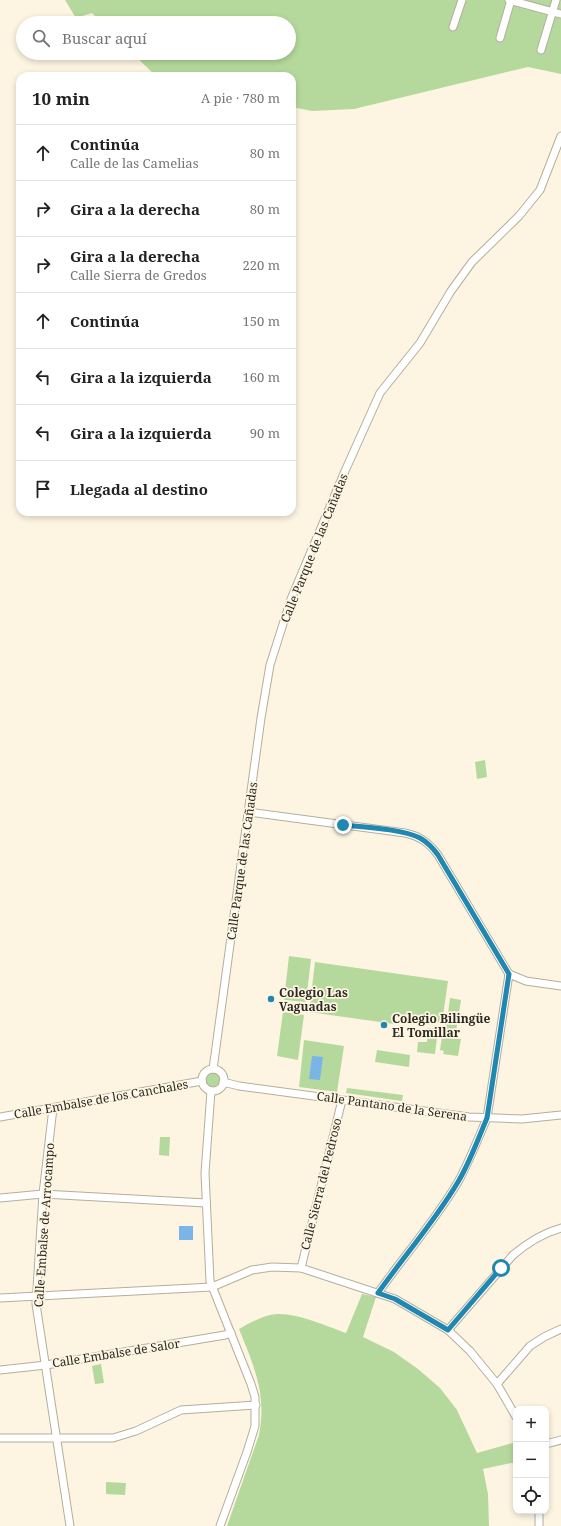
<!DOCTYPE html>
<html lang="es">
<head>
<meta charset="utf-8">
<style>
	body { margin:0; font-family:"Noto Serif",serif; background:#f2f2f2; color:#222 }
	.controls { position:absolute; right:12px; bottom:12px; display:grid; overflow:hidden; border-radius:8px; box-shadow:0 2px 6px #0003 }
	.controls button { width:36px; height:36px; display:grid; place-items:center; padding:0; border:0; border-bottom:1px solid #e0e0e0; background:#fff; color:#222; font:20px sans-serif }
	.stop { position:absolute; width:12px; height:12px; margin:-9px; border:3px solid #2087b0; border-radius:50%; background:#fff }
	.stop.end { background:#2087b0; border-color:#fff; box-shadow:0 1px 4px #0008 }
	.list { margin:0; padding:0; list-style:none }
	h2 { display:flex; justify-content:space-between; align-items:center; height:52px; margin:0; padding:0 16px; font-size:17px }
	h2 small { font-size:13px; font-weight:400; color:#767676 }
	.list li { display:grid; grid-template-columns:26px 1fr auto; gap:12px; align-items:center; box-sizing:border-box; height:56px; padding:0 16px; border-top:1px solid #e0e0e0 }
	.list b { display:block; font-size:15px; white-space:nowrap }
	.list p { margin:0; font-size:13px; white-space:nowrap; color:#767676 }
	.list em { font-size:13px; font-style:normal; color:#767676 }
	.icon { flex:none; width:22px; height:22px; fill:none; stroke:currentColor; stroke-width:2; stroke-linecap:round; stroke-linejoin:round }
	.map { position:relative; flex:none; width:561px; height:1526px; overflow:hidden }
	.search { position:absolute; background:#fff; box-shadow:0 2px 6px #0003; left:16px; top:16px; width:280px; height:44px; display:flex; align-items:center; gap:10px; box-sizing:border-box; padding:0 14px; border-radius:22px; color:#767676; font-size:15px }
	.panel { position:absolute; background:#fff; box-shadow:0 2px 6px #0003; left:16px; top:72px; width:280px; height:444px; border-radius:12px }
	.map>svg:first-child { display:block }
</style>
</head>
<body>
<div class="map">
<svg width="561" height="1526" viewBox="0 0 561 1526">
	<rect width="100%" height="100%" fill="#fdf5e2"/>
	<g fill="#b5d99c">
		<path d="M65,0H561V74L528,67L354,109L312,111L292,107V76H156L132,53H289V23H102L92,13L76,18Z"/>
		<path d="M485,760L487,777L477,779L475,762Z"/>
		<path d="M289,956L311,959L306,1002L284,1000Z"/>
		<path d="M315,962L448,981L442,1023L395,1017L394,1024L309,1012Z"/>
		<path d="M450,998L461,1000L455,1038L461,1039L458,1056L443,1054L444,1051L440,1050L442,1036H445Z"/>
		<path d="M283,1012L304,1015L298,1060L277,1056Z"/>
		<path d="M428,1028L438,1029L435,1054L417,1052L418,1042H427Z"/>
		<path d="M304,1040L344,1046L337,1092L299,1087Z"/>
		<path d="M377,1050L410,1055L409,1067L375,1062Z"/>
		<circle cx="212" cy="1080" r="8"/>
		<path d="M347,1088L403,1095L402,1101L346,1093Z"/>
		<path d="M160,1137H170L169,1156L159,1155Z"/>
		<path d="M362,1294L376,1297L363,1337L394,1352L418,1369L440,1388L457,1410L477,1453L516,1442V1462L483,1469L488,1494L489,1526H227L259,1435C267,1394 254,1366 239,1329C251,1322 264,1315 277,1314C297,1313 327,1326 346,1333Z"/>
		<path d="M101,1364L104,1383L95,1384L92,1366Z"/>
		<path d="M106,1482L126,1483L125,1495L106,1494Z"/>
	</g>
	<g fill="#7bb5e8">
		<path d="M312,1056L323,1057L320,1080L309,1079Z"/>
		<rect x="179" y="1226" width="14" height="14"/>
	</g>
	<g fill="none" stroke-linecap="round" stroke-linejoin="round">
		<defs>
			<g id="minor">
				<path d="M509,0L561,14"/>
				<path d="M453,27L462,0"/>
				<path d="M500,38L511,0"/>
				<path d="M541,50L556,0"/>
				<path d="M248,812L405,833C420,836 429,843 438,855L509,974"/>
				<path d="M509,974L526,981L561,986"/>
				<path d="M213,1069L261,718L270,665L291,599L345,471L380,393L420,343L451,291L472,262L519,216L540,190L561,136"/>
				<circle cx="213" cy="1080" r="11"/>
				<path d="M223,1082L239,1086L469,1117L522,1119L561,1115"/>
				<path d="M211,1091L205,1173L210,1281L251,1384L255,1397V1426L247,1452L220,1526"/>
				<path d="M53,1108L43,1194L36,1304L70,1526"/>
				<path d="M0,1117L202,1081"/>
				<path d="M0,1198L43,1194L206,1203"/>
				<path d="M301,1268L342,1100"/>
				<path d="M378,1293C404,1256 435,1221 458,1182C469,1162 478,1139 487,1118L509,974"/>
				<path d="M0,1298L212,1287L252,1270L272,1267L301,1268L395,1299L448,1330L470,1351L497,1384L516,1417"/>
				<path d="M448,1330L513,1255C527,1243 543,1233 561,1228"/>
				<path d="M0,1370L46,1365L225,1335L231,1333"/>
				<path d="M497,1384L530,1346L544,1337L561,1329"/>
				<path d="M0,1438H113L136,1431L181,1410L256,1405"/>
				<path d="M546,1444L561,1440"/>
				<path d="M539,1511V1526"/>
			</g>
		</defs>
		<use href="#minor" stroke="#b5ae9c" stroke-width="9"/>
		<use href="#minor" stroke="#fff" stroke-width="7"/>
	</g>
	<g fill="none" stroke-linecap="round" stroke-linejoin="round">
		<path stroke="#2087b0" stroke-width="5" d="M343,825C363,827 403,829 420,838C427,842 433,848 438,855L509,974L487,1118C478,1139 470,1162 458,1182C435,1221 404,1256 378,1293L395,1299L448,1330L501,1268"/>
	</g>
	<g fill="#2087b0" stroke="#fdf5e2" stroke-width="1.5">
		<circle cx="271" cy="999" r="4"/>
		<circle cx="384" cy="1025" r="4"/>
	</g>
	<g text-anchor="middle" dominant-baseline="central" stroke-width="3.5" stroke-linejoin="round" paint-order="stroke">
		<g font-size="12" fill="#2c2922" stroke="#fdf5e2">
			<text transform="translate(314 548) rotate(-68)">Calle Parque de las Cañadas</text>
			<text transform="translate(242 861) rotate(-82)">Calle Parque de las Cañadas</text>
			<text transform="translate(101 1099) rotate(-10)">Calle Embalse de los Canchales</text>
			<text transform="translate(392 1106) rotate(8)">Calle Pantano de la Serena</text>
			<text transform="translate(321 1184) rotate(-76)">Calle Sierra del Pedroso</text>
			<text transform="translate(44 1225) rotate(-86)">Calle Embalse de Arrocampo</text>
			<text transform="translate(116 1353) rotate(-9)">Calle Embalse de Salor</text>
		</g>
		<g font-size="12" font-weight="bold" fill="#2c2922" stroke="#fdf5e2" text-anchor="start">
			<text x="279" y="992">Colegio Las<tspan x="279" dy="14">Vaguadas</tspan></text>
			<text x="392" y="1018">Colegio Bilingüe<tspan x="392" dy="14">El Tomillar</tspan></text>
		</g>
	</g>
</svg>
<div class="controls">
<button>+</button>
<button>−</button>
<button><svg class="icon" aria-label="locate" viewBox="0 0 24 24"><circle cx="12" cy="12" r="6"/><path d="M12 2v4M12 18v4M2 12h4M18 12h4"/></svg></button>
</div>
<div class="stop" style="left:501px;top:1268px"></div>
<div class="stop end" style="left:343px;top:825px"></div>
<div class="search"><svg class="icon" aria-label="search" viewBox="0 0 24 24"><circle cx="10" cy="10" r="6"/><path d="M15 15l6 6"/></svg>Buscar aquí</div>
<section class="panel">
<h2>10 min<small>A pie · 780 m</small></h2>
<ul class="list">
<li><svg class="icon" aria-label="ahead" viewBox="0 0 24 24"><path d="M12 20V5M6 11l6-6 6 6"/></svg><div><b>Continúa</b><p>Calle de las Camelias</p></div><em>80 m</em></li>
<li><svg class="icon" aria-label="right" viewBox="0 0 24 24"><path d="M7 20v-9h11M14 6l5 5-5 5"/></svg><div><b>Gira a la derecha</b></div><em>80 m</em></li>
<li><svg class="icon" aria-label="right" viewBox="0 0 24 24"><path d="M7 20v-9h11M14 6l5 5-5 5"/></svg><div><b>Gira a la derecha</b><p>Calle Sierra de Gredos</p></div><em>220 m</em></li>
<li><svg class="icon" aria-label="ahead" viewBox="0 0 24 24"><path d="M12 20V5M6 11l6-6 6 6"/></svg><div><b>Continúa</b></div><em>150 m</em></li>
<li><svg class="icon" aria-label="left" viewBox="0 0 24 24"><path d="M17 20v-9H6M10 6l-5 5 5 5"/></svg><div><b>Gira a la izquierda</b></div><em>160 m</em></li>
<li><svg class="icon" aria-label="left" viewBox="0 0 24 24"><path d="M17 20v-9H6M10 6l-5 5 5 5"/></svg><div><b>Gira a la izquierda</b></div><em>90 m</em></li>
<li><svg class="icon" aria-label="arrive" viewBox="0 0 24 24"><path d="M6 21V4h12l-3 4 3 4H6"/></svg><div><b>Llegada al destino</b></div></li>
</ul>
</section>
</div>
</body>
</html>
